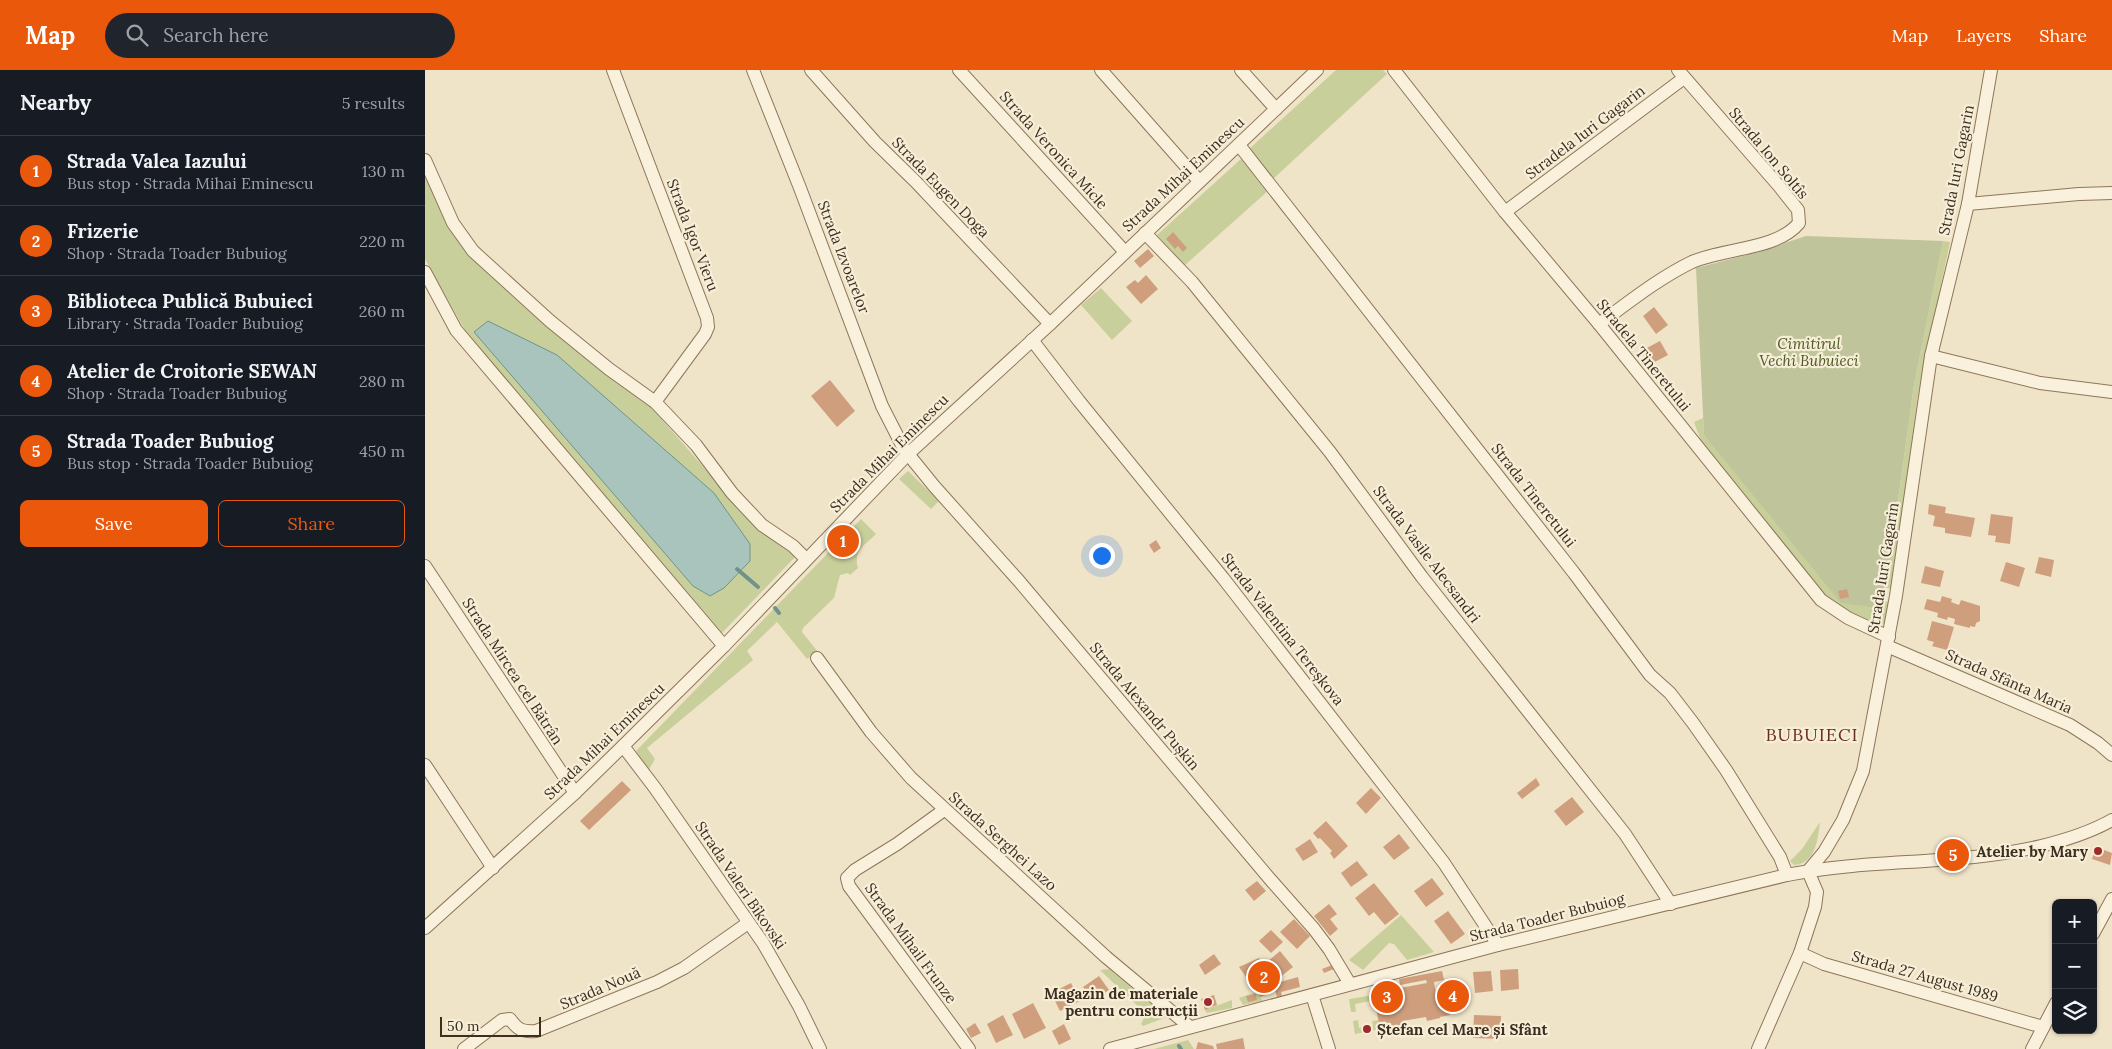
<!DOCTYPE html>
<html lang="en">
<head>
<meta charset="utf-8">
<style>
	body { margin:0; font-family:Lora,serif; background:#20242c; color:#f1f3f6 }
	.controls { position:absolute; right:15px; bottom:15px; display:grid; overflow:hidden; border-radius:8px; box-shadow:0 1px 4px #0004 }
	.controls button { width:45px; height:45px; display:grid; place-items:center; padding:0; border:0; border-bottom:1px solid #363941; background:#171b24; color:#f1f3f6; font:25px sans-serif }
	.scale { position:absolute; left:15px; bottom:12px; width:101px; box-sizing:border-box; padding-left:5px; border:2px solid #3d2e20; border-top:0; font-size:14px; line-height:18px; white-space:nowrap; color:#3d2e20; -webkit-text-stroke:4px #f7eed8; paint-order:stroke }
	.you { position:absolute; left:676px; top:485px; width:18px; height:18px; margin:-12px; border:4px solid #fff; border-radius:50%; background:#1a73e8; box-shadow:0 0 0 8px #1a73e833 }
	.badge { display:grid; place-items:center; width:32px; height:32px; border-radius:50%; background:#ea580c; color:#fff; font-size:16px; font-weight:700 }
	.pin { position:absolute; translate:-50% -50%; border:2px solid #fff; box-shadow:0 1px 5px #0006 }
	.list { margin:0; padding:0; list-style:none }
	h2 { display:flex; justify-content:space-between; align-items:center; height:65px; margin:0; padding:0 20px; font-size:21px }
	h2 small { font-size:16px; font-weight:400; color:#9ea1a6 }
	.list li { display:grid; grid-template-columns:32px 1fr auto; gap:15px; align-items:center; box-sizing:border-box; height:70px; padding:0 20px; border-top:1px solid #363941 }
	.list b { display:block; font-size:19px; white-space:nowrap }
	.list p { margin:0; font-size:16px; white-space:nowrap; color:#9ea1a6 }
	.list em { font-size:16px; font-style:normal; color:#9ea1a6 }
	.actions { display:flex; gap:10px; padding:15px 20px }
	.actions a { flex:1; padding:11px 0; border:1px solid #ea580c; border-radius:8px; text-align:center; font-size:18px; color:#ea580c }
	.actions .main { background:#ea580c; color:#fff }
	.icon { flex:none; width:28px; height:28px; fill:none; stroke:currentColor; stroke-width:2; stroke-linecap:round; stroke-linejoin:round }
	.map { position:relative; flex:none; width:1687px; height:979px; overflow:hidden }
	header { display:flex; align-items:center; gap:30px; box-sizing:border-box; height:70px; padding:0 25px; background:#ea580c; color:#fff }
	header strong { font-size:24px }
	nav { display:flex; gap:28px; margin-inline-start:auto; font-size:18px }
	.search { width:350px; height:45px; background:#20242c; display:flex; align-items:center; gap:12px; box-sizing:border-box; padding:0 18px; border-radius:28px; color:#9ea1a6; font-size:19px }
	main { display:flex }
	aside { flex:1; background:#171b24 }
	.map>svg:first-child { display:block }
</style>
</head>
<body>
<header>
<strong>Map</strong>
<div class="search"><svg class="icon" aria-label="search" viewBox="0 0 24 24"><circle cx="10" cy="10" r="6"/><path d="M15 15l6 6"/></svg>Search here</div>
<nav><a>Map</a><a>Layers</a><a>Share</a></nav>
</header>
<main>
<aside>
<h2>Nearby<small>5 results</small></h2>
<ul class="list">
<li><span class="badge">1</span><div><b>Strada Valea Iazului</b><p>Bus stop · Strada Mihai Eminescu</p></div><em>130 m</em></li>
<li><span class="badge">2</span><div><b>Frizerie</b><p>Shop · Strada Toader Bubuiog</p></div><em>220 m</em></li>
<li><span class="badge">3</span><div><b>Biblioteca Publică Bubuieci</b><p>Library · Strada Toader Bubuiog</p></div><em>260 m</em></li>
<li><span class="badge">4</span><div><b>Atelier de Croitorie SEWAN</b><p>Shop · Strada Toader Bubuiog</p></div><em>280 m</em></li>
<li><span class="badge">5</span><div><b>Strada Toader Bubuiog</b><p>Bus stop · Strada Toader Bubuiog</p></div><em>450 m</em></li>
</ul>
<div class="actions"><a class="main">Save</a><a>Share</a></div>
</aside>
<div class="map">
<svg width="1687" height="979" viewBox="0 0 1687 979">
	<rect width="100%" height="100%" fill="#f0e4c8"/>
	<g fill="#c9cf9b">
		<path d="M911,0H958L962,4L848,109L824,79Z"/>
		<path d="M816,89L844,120L760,195L732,165Z"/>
		<path d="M0,103L43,181L123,257L227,338L329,455L371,486L297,563L203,456L41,262L0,189Z"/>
		<path d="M1518,171L1525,172L1493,325L1467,519L1461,518L1489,315Z"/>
		<path d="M676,218L707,251L687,270L656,235Z"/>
		<path d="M1278,348L1279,365L1453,538L1459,531L1466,532L1459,554L1424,544L1403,531L1279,379L1269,352Z"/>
		<path d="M483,401L514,431L506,439L474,409Z"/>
		<path d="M436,449L451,464C439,476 428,480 433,498L425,505L423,503L415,505L409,528L378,558L377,562L393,582L382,589L352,552L322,581L328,590L222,678L230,689L223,701L211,681Z"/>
		<path d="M1395,752C1393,768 1391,794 1369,795L1365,791L1377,779Z"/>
		<path d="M976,845L1009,882L982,890L969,874L964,873L938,900L924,890Z"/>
		<path d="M684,899L742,947L718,956L716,954L721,944L675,900Z"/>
		<path d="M831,922L838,931L818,935L814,928Z"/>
		<path d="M949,925L950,930L930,934L931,942H926L924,929Z"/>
		<path d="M807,930V938L782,943L780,940Z"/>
		<path d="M933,950L934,958L948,956L947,951L953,950L955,959L930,964L928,951Z"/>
		<path d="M763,970L769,979H729Z"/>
	</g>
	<path fill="#bfc49a" d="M1381,166L1518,171L1489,315L1459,531L1454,538L1416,533L1279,365L1271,198L1333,182Z"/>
	<path fill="#a9c4bc" stroke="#6f938a" d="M63,251L132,285L289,423L325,474V491L299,518L285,526L268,516L49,262Z"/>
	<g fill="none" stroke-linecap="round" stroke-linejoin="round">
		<g stroke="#6f938a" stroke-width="4">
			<path d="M312,499L333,517"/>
			<path d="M350,538L354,543"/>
			<path d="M754,976L756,979"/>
		</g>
	</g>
	<g fill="#cf9f7d">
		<path d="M748,162L762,178L758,182L753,176L750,179L741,169Z"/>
		<path d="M723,179L729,186L715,198L709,191Z"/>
		<path d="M721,205L733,219L716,234L701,217L710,210L713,213Z"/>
		<path d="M1229,237L1243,255L1231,264L1218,246Z"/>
		<path d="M1235,271L1243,285L1224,295L1216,281Z"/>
		<path d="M405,310L430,341L412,357L386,326Z"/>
		<path d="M1504,434L1521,437L1520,443L1550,448L1546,467L1520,463V458L1508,456L1510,446L1503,444Z"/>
		<path d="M1566,444L1588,447L1585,474L1570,472L1571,466L1563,465Z"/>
		<path d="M731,470L736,478L729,483L724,475Z"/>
		<path d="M1614,487L1629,490L1626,507L1610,503Z"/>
		<path d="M1581,492L1600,498L1594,517L1575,511Z"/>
		<path d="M1500,496L1519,501L1515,517L1496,513Z"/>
		<path d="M1422,519L1424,527L1415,529L1413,521Z"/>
		<path d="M1517,526L1527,529L1526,532L1534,535L1536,530L1555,536V551L1551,553L1550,557L1545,556V558L1529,554L1530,549L1523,547L1522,550L1512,547L1513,543L1499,539L1502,529L1515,532Z"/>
		<path d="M1507,551L1529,557L1522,580L1507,576L1509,572L1502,570Z"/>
		<path d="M1111,708L1115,715L1097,729L1092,723Z"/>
		<path d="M197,711L206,720L164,760L155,751Z"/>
		<path d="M946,718L956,728L941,744L931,733Z"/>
		<path d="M1147,727L1159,742L1141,756L1129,741Z"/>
		<path d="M901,751L923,776L909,789L905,783L907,781L895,768L893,769L888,763Z"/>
		<path d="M974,764L985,778L969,790L958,777Z"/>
		<path d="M885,769L893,782L878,791L870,779Z"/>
		<path d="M1671,777L1687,783L1685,795L1667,789Z"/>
		<path d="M932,791L943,805L926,817L916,803Z"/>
		<path d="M1007,808L1019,824L1001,837L989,821Z"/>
		<path d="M832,811L841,821L829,831L820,820Z"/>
		<path d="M949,813L974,844L960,855L949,842L944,846L930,828Z"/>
		<path d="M904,834L912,844L905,849L913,859L905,866L889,846Z"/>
		<path d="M1023,841L1040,864L1026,874L1009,851Z"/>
		<path d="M869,849L885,866L872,879L855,862Z"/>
		<path d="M846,860L858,872L846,883L834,871Z"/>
		<path d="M855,881L868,897L854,908L841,893Z"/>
		<path d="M789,884L796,894L780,905L774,895Z"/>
		<path d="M834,888L848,914L841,916L844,924L835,927L814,897Z"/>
		<path d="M907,895L909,899L899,903L897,899Z"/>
		<path d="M1093,899L1094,919L1076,921L1075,900Z"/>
		<path d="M1017,901L1019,910L1009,912L1013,937L1024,935L1023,921L1034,920L1035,943H1025V945L1015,947V948L1002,951L1001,947L977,951L978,955L955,959L948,923L1002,913L1001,910L975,915L974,909Z"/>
		<path d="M1066,901L1068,921L1050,923L1048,902Z"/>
		<path d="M674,906L684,920L668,931L658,917Z"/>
		<path d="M873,907L875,917L856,922L857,926L852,927L848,914Z"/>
		<path d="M646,913L655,931L635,941L626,923Z"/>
		<path d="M831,924L832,930L823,932L821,926Z"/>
		<path d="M789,925L792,935L780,940L776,929Z"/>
		<path d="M608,933L621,958L599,969L587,944Z"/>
		<path d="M578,945L588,965L571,973L562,954Z"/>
		<path d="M1049,945L1076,946L1075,969L1048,968Z"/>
		<path d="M550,953L556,963L546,968L541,959Z"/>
		<path d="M639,954L646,969L634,975L627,961Z"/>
		<path d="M818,968L820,979H792L791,974Z"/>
		<path d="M773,972L788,976L789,979H771Z"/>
	</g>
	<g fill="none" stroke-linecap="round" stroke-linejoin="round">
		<defs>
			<g id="street">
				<path d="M188,0L282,248L283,257L280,264L230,332"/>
				<path d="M328,0L375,118L457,336L479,379L509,416L594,511L844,808L889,859L904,879L925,914"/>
				<path d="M386,0L450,72L491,112L625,254"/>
				<path d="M534,0L700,182"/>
				<path d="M676,0L774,111"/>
				<path d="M816,0L851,39"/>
				<path d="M969,0L1080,142L1174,254L1396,530L1423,548L1464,567"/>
				<path d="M814,75L1149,503L1225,605L1245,623L1268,653L1301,700L1355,787L1362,805"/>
				<path d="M0,90L28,153L48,181L125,251L184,299L230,332L271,375L307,423L337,455L368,476L381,489"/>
				<path d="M1543,134L1654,124L1687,123"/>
				<path d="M1080,142L1259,8"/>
				<path d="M720,163L767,212L905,382L997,507L1200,764L1246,834"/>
				<path d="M0,202L31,260L299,576"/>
				<path d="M1174,254C1204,232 1234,208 1267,192C1298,178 1352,180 1374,153L1373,140L1354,116L1253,0"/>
				<path d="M607,270L654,331L798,508L982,745L1019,793L1073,875"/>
				<path d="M1506,286L1615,313L1687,322"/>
				<path d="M0,496L150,723"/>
				<path d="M1462,576L1645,655L1673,673L1687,685"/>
				<path d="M392,588L446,662L486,708L681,887L765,957"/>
				<path d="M198,676L230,718L338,873L374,936L395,979"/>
				<path d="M0,695L68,798"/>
				<path d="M519,740L472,774L430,800L422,808L424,816L544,979"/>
				<path d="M0,858L150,723L198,676L299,576L483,384L625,254L892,0"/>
				<path d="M1668,864L1687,829"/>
				<path d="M1375,883L1399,894L1618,957"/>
				<path d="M887,925L904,979"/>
				<path d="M39,979L77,950L85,949C93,960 97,962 111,961L232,912L259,898L323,853"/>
				<path d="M685,979L1073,875L1362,805C1446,788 1532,796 1616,776C1641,770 1664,763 1687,750"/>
				<path d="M1333,979L1375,883L1390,837L1392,822L1383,801L1399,782L1418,750L1438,701L1471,526L1506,286L1543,134L1566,0"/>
				<path d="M1607,979L1631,933"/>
			</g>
		</defs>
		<use href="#street" stroke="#8d765c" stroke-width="14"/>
		<use href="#street" stroke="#faf1dc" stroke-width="12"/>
	</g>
	<g fill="#9e2a2b" stroke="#f7eed8" stroke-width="2">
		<circle cx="1673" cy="781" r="5"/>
		<circle cx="783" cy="932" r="5"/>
		<circle cx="942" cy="959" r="5"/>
	</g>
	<g text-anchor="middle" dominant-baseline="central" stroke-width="4.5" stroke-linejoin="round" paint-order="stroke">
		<g font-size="15" fill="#3d2e20" stroke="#f7eed8">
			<text transform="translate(1160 62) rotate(-37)">Stradela Iuri Gagarin</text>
			<text transform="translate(629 80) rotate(48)">Strada Veronica Micle</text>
			<text transform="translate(1344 83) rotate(50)">Strada Ion Soltîs</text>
			<text transform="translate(1531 100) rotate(-79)">Strada Iuri Gagarin</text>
			<text transform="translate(758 104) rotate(-43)">Strada Mihai Eminescu</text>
			<text transform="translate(516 117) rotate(46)">Strada Eugen Doga</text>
			<text transform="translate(268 165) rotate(69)">Strada Igor Vieru</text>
			<text transform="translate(419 187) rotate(69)">Strada Izvoarelor</text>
			<text transform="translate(1219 285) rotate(51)">Stradela Tineretului</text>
			<text transform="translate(464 383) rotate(-45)">Strada Mihai Eminescu</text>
			<text transform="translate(1109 425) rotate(52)">Strada Tineretului</text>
			<text transform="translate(1002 484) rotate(53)">Strada Vasile Alecsandri</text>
			<text transform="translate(1458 498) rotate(-81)">Strada Iuri Gagarin</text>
			<text transform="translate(858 559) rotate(52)">Strada Valentina Tereșkova</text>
			<text transform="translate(88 601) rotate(57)">Strada Mircea cel Bătrân</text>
			<text transform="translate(1584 611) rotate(24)">Strada Sfânta Maria</text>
			<text transform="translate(720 636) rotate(50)">Strada Alexandr Pușkin</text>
			<text transform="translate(179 671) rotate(-44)">Strada Mihai Eminescu</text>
			<text transform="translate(578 771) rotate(42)">Strada Serghei Lazo</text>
			<text transform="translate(316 815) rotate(56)">Strada Valeri Bîkovski</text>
			<text transform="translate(1122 847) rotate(-14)">Strada Toader Bubuiog</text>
			<text transform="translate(486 873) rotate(54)">Strada Mihail Frunze</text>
			<text transform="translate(1500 906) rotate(16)">Strada 27 August 1989</text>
			<text transform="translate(175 918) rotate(-23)">Strada Nouă</text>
		</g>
		<g font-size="15" font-style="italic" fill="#4d5a26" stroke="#f7eed8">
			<text x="1384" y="273">Cimitirul<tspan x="1384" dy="17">Vechi Bubuieci</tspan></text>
		</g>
		<g font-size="15" font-weight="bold" fill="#3d2e20" stroke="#f7eed8" text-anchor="end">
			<text x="1663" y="781">Atelier by Mary</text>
			<text x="773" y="923">Magazin de materiale<tspan x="773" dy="17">pentru construcții</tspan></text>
			<text x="952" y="959" text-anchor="start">Ștefan cel Mare și Sfânt</text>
		</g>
		<g font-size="18" letter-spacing="1" fill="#6b2e1e" stroke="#f7eed8">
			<text x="1387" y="664">BUBUIECI</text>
		</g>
	</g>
</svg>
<div class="controls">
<button>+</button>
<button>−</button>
<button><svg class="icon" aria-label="layers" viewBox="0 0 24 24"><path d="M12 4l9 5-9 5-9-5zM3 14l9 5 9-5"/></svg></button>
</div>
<div class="scale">50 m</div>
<div class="you"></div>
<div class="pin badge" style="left:418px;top:471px">1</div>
<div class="pin badge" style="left:839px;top:907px">2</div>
<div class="pin badge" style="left:962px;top:927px">3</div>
<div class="pin badge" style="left:1028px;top:926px">4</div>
<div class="pin badge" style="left:1528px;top:785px">5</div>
</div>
</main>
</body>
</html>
